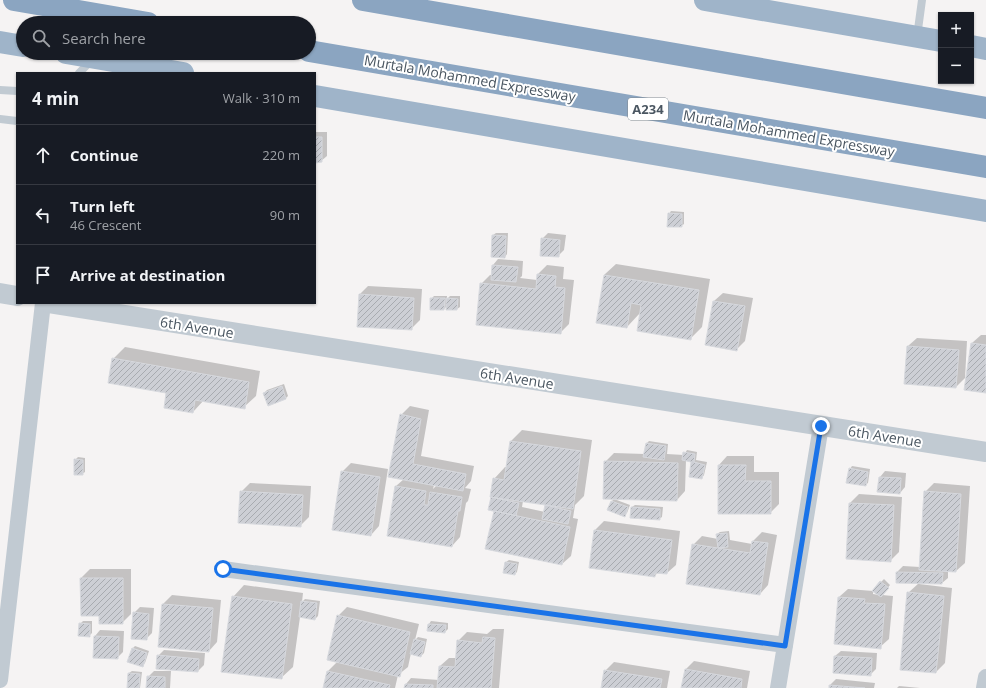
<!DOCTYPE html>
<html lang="en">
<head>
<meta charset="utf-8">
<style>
	body { margin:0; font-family:"Open Sans",sans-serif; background:#242831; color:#f1f3f6 }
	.controls { position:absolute; right:12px; top:12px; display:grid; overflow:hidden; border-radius:0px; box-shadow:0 1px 3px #0004 }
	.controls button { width:36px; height:36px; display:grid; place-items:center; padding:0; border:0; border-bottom:1px solid #363941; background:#171b24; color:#f1f3f6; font:20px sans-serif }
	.stop { position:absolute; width:12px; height:12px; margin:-9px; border:3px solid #1a73e8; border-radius:50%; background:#fff }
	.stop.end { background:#1a73e8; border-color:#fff; box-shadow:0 1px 4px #0008 }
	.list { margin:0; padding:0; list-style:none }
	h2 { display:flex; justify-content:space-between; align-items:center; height:52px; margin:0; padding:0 16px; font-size:17px }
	h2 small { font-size:13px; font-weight:400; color:#9ea1a6 }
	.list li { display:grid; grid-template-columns:26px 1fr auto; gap:12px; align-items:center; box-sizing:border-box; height:60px; padding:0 16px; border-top:1px solid #363941 }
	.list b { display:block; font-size:15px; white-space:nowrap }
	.list p { margin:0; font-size:13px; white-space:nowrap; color:#9ea1a6 }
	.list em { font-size:13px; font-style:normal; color:#9ea1a6 }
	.icon { flex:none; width:22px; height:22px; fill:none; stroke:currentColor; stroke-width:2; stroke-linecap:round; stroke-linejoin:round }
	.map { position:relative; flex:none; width:986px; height:688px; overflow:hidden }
	.search { position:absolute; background:#171b24; box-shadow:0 1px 3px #0004; left:16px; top:16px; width:300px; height:44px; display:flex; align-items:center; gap:10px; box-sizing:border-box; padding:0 14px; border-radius:22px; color:#9ea1a6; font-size:15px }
	.panel { position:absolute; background:#171b24; box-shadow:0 1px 3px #0004; left:16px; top:72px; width:300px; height:232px; border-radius:0px }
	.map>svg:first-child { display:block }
</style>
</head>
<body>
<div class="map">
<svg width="986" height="688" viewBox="0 0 986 688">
	<defs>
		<pattern id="building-hatch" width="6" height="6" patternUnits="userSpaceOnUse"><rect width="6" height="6" fill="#cdcfd5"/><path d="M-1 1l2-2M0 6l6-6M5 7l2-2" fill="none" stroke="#a8abb0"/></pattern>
	</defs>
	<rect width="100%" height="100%" fill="#f5f3f3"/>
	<g fill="#0003" fill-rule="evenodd">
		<path d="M315,132H327V156L321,161L315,162Z"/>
		<path d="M671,211L684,212V224L681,226L669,214Z"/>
		<path d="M496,233H508L507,254L505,257L493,235Z"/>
		<path d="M548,233L566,235L564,250L558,256L542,239Z"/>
		<path d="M498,259L523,261L522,276L520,278L537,280L538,274L547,265L564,267L563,279L574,280L569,324L560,333L481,284L490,275H492L493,265Z"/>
		<path d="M616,264L710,279L702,327L690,339L640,313L627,327L604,275Z"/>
		<path d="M368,286L422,289L420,320L411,329L360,294Z"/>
		<path d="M723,293L753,298L745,341L737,349L714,301Z"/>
		<path d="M434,296H447V299L450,296H460V307L457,309L447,306L444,309L431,299Z"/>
		<path d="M981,335H986V392L972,343Z"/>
		<path d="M917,338L967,341L965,378L956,387L908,346Z"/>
		<path d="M125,347L260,371L256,396L244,407L204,400L193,412L168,392L113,359Z"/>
		<path d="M284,384L288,396L286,398L264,393L267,390Z"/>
		<path d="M410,406L429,410L421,456L474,466L471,481L465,488L471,489L468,501L466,503L460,537L452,546L396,486L404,479L401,415ZM434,485H437L433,489Z"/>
		<path d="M522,430L592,440L584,496L575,505L573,518L578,519L571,556L562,564L496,510L489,509L494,479L505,467H507L511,441ZM523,501L548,504L545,512L522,507Z"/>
		<path d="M649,441L668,444L667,454L684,455L687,450L697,452L696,460L707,462L704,475L702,478L692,461L686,460L685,491L677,500L605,462L614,453L645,454L646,444Z"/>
		<path d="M727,456H754V472H779V504L770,513L719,465Z"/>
		<path d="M78,457L85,458V472L82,474L75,460Z"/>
		<path d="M351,463L388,469L379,526L371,535L342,472Z"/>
		<path d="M852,466L870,469L868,483L865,485L850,469Z"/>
		<path d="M885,471L906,473L905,487L900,493L880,477Z"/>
		<path d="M250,483L311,486L309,517L300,526L241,492Z"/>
		<path d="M934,483L970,486L965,563L956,571H948V578L942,583H919V584L952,588L945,663L936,672L908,593L919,583L897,572L903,566L920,567L925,492Z"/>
		<path d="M859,494L902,497L899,552L890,561L850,503Z"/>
		<path d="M614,499L630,505L627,513L624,515L612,501Z"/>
		<path d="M635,505L663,507L662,517L659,519L632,507Z"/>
		<path d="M604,521L680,531L676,565L667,573L658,572L655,576L590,567L595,530Z"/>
		<path d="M729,531L730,540L752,544L753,541L762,532L777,535L768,585L760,594L693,545L702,536L718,539L717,534L720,532Z"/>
		<path d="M509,560L519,562L517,572L515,574L504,572L506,562Z"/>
		<path d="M90,569H131V614L122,623L81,578Z"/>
		<path d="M884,579L890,585L882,595L893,596L889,639L880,647L839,597L848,589L873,591V594L879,595L881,582Z"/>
		<path d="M244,585L303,593L302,602L305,599L320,601L318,616L315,619L300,617L293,667L281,678L233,597Z"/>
		<path d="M172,595L221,600L217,642L209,651L159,646L163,604Z"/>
		<path d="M140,607L154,608L152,633L146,639L134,613Z"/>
		<path d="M347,607L419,624L415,640L418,637L427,639L424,653L421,656L411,653L408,667L398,675L395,688H324L328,671L338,661V616Z"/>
		<path d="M83,621H92V633L89,636L80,624Z"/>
		<path d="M431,621L448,623V629L445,632L429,624Z"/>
		<path d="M493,629H504L499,688H405L406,684L411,678L439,680L440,666L449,658H457L458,641L467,632L487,634Z"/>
		<path d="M100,630L124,631L123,652L117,658L94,657L95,636Z"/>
		<path d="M135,646L149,651L145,663L142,666L132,649Z"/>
		<path d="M164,650L205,653L204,665L198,671L158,656Z"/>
		<path d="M841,651L877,653L876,669L870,675L835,656Z"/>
		<path d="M694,661L750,671L747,688H682L686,669Z"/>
		<path d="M614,662L670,671L667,688H602L605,671Z"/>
		<path d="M132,671L142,672L140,688H128L129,673Z"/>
		<path d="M154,671H171L170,688H147L148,677Z"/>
		<path d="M836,679L875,683L874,688H830V685Z"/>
		<path d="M899,686L920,688H897Z"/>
	</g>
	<g fill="url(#building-hatch)" stroke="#d7d9de">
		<path d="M315,137H322V162L315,163Z"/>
		<path d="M668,213L682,214V227H667Z"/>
		<path d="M492,235L506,236L505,258L491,257Z"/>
		<path d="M541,238L560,240L559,257L540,256Z"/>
		<path d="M492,265L518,267L516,282L491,280Z"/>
		<path d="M537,274L556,276L555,287L565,288L561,334L476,325L480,283L536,289Z"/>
		<path d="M604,275L699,290L691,340L637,331L641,305L631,303L627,328L596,323Z"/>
		<path d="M359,294L414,298L412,330L357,327Z"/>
		<path d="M430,298H445L444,310H430Z"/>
		<path d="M446,298L458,299L457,310H446Z"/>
		<path d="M713,301L745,306L737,351L705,345Z"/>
		<path d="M971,343L986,345V393L964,390Z"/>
		<path d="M907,346L959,350L956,388L904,384Z"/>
		<path d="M112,358L249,382L245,409L195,400L193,413L164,408L166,393L108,383Z"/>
		<path d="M282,386L286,399L268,406L263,393Z"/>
		<path d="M400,414L421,419L413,464L466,474L463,491L388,477Z"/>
		<path d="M510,441L581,451L573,509L490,497L493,478L504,480Z"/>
		<path d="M646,443L666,446L664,460L643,457Z"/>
		<path d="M683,452L695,454L694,462L705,465L702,479L689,477L691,462L682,460Z"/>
		<path d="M74,459L83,460V475H74Z"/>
		<path d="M604,461L678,463L677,501L603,499Z"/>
		<path d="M718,465H746L745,481H771V514H718Z"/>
		<path d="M849,468L868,472L866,486L846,483Z"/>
		<path d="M341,471L380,477L371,536L332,530Z"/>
		<path d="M879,477L901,478L900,494L877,492Z"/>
		<path d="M395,486L426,491L424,505H428L430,492L462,497L460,511H458L452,547L387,536Z"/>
		<path d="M240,491L303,495L301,527L238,523Z"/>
		<path d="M924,491L961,494L956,572L919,570Z"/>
		<path d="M491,497L519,503L516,516L488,510Z"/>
		<path d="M611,501L628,507L625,517L607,510Z"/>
		<path d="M849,503L894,505L891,562L846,559Z"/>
		<path d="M545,505L571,511L568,524L542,519Z"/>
		<path d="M631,507L660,509V520L630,518Z"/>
		<path d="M494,511L570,527L562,565L485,549Z"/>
		<path d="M594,530L672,540L667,574L655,573V577L589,568Z"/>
		<path d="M727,533L728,547L718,548L716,534Z"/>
		<path d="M752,541L768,543L760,595L686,584L692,544L750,553Z"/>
		<path d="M505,562L517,564L515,575L503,573Z"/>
		<path d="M896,572L943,573L942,584L896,583Z"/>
		<path d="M80,578H123V624H99V616H81Z"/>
		<path d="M880,581L889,588L881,597L872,591Z"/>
		<path d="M907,592L944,596L936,673L900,670Z"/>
		<path d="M232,596L292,604L282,679L221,672Z"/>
		<path d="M838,597L865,599L864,603L885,604L881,649L834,644Z"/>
		<path d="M301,601L317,603L315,620L299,617Z"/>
		<path d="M162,604L213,608L209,652L158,647Z"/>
		<path d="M133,612L149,614L147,640L131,639Z"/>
		<path d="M337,615L410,632L400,677L327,660Z"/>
		<path d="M79,623L90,624V637L78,636Z"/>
		<path d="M428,624L446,625L445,633L427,631Z"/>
		<path d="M94,636L119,637L118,659L93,658Z"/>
		<path d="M483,637L495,638L491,688H437L439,666L455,667L457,640L482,643Z"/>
		<path d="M414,639L425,642L421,657L410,654Z"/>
		<path d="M132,648L147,653L143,667L127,662Z"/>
		<path d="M157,655L199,659L198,672L156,669Z"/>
		<path d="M834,656L872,658L871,676L833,673Z"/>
		<path d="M685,669L742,679L741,688H681Z"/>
		<path d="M604,670L662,679L660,688H601Z"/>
		<path d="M327,671L390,685L389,688H323Z"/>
		<path d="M128,673L140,674L139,688H127Z"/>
		<path d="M147,676L165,677V688H146Z"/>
		<path d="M405,684L433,685V688H404Z"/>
		<path d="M829,685L865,688H829Z"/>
	</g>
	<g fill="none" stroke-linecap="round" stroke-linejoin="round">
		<g stroke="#c1cad2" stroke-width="8">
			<path d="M917,37L922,0"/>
			<path d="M79,73L92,60"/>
			<path d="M0,90L17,91"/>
			<path d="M0,119L17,121"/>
		</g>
		<g stroke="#c1cad2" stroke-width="16">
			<path d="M223,569L785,645"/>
			<path d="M0,680L43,303"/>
			<path d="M778,688L821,426"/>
			<path d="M984,688L986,677"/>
		</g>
		<g stroke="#c1cad2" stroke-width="20">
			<path d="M0,293L17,296"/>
			<path d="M49,303L986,452"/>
		</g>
		<g stroke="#9fb4c9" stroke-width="22">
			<path d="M705,0L941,41"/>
			<path d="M0,42L23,46"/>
			<path d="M971,46L986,49"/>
			<path d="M66,53L183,73"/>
			<path d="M315,96L986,211"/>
		</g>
		<g stroke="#8ba5c1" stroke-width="22">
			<path d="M14,0L148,23"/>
			<path d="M363,0L986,108"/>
			<path d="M309,51L986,167"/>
		</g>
	</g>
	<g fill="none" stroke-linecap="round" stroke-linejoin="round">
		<path stroke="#1a73e8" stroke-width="5" d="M223,569L785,646L821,426"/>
	</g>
	<g text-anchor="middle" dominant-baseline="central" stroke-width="4" stroke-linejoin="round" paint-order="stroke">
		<rect fill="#fff" stroke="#808990" stroke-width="1" x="628" y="98" width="40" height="22" rx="3"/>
		<g font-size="13" font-weight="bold" fill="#4a5661">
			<text x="648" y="109">A234</text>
		</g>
		<g font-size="14" fill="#4a5661" stroke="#fff">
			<text transform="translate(470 78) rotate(10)">Murtala Mohammed Expressway</text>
			<text transform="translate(789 133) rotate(10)">Murtala Mohammed Expressway</text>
			<text transform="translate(197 327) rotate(9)">6th Avenue</text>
			<text transform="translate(517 378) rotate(9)">6th Avenue</text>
			<text transform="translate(885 436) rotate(9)">6th Avenue</text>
		</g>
	</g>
</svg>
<div class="controls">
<button>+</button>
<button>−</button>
</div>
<div class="stop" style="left:223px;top:569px"></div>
<div class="stop end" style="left:821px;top:426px"></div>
<div class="search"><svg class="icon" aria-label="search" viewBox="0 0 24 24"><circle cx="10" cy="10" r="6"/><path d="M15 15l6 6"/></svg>Search here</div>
<section class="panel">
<h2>4 min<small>Walk · 310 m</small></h2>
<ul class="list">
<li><svg class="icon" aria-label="ahead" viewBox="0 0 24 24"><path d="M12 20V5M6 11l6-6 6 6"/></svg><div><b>Continue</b></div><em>220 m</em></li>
<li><svg class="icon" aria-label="left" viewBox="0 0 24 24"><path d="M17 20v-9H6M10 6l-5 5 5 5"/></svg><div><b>Turn left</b><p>46 Crescent</p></div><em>90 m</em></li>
<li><svg class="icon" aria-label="arrive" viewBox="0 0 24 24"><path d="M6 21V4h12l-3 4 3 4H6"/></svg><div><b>Arrive at destination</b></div></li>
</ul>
</section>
</div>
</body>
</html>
